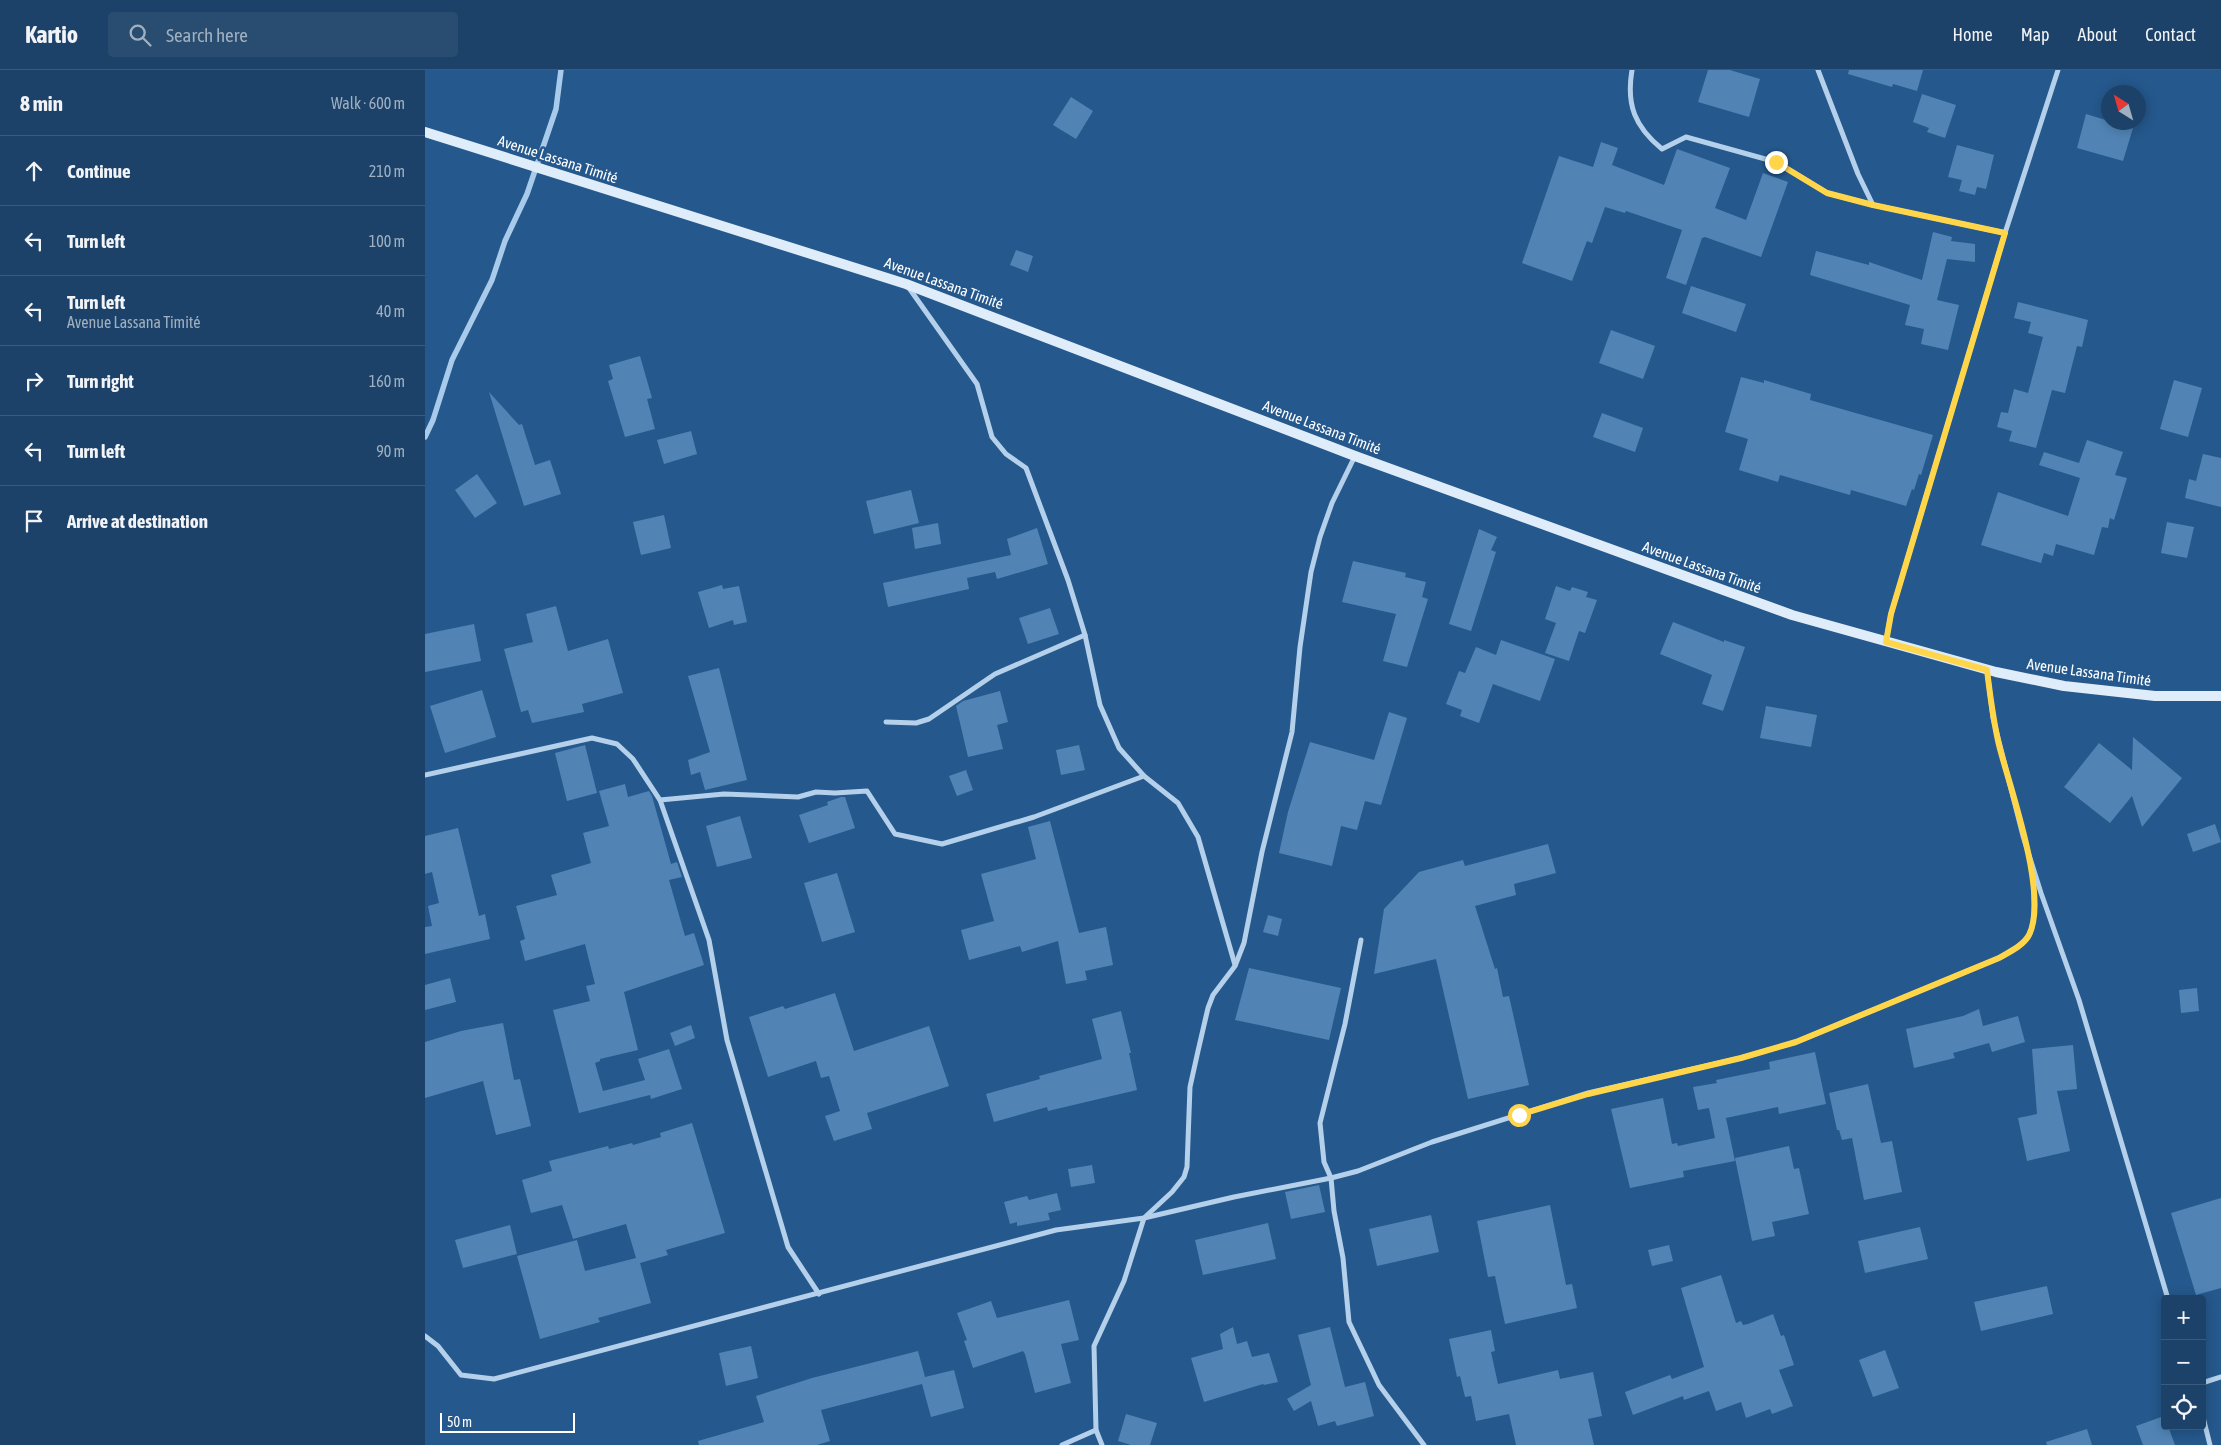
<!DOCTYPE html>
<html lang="en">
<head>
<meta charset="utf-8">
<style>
	body { margin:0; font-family:"Asap Condensed",sans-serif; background:#294d71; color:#f1f3f6 }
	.controls { position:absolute; right:15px; bottom:15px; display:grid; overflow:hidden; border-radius:5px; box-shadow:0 2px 12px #0003 }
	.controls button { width:45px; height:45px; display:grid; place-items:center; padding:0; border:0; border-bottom:1px solid #3a5b7d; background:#1c4269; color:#f1f3f6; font:25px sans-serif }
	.compass { position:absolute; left:1676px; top:15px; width:45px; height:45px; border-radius:50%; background:#1c4269; box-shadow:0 2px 12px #0003; rotate:323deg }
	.scale { position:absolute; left:15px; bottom:12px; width:135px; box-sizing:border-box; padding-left:5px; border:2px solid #fff; border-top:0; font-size:14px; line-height:18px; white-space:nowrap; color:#fff; -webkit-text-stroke:4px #25588c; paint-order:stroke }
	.stop { position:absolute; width:15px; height:15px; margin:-11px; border:4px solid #ffd54a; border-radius:50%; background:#fff }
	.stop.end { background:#ffd54a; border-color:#fff; box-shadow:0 1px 5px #0008 }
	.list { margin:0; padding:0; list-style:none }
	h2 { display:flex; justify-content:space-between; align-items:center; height:65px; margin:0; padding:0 20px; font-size:21px }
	h2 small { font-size:16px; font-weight:400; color:#a0b0c0 }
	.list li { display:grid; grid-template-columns:32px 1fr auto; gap:15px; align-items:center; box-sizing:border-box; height:70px; padding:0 20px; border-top:1px solid #3a5b7d }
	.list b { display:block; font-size:19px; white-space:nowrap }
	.list p { margin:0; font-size:16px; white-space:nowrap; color:#a0b0c0 }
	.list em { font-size:16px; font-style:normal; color:#a0b0c0 }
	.icon { flex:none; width:28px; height:28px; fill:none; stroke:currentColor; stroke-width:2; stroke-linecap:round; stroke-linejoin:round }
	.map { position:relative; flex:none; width:1796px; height:1375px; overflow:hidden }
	header { display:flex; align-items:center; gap:30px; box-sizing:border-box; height:70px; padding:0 25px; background:#1c4269; border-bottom:1px solid #3a5b7d }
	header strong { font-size:24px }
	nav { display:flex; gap:28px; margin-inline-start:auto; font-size:18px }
	.search { width:350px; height:45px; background:#294d71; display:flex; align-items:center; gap:12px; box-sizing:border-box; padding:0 18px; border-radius:5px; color:#a0b0c0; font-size:19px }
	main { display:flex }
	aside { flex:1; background:#1c4269 }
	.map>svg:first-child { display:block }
</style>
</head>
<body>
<header>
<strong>Kartio</strong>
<div class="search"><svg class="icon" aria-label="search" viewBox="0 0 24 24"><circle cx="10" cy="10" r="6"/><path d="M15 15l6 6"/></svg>Search here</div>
<nav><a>Home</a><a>Map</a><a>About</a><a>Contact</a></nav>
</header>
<main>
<aside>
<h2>8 min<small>Walk · 600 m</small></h2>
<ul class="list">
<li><svg class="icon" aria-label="ahead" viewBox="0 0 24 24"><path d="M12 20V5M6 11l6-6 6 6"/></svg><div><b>Continue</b></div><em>210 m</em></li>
<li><svg class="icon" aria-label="left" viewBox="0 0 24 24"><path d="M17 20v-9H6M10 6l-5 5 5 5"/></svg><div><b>Turn left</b></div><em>100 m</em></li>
<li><svg class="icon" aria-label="left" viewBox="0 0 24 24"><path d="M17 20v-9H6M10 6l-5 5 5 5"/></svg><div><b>Turn left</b><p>Avenue Lassana Timité</p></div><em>40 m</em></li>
<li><svg class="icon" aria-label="right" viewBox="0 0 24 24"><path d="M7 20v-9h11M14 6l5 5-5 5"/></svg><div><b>Turn right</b></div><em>160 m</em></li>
<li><svg class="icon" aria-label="left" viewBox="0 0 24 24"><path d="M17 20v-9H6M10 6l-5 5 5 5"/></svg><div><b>Turn left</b></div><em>90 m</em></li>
<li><svg class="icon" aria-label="arrive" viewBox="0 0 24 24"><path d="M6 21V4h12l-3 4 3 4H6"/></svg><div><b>Arrive at destination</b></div></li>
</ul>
</aside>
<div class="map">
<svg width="1796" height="1375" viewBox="0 0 1796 1375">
	<rect width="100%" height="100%" fill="#25588c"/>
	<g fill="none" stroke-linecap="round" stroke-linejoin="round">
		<path stroke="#a8cbeb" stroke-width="5.5" d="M0,367L8,350L27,290L67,210L80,171L102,124L131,39L136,0"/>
	</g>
	<g fill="#5184b5">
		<path d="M1283,0H1305L1335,9L1324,47L1273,32Z"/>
		<path d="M1424,0H1498L1492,21L1468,14L1467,17L1423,4Z"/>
		<path d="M1497,24L1531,35L1520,68L1502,62L1504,58L1488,52Z"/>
		<path d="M646,27L668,41L651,69L628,55Z"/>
		<path d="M1661,44L1684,51V52L1708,58L1698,91L1652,78Z"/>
		<path d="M1176,72L1193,78L1187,95L1239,115L1252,79L1305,98L1290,138L1321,150L1338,103L1363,112L1336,187L1280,167L1277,168L1261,215L1241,208L1257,160L1201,141L1200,143L1180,137L1167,173L1162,171L1147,211L1097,193L1134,86L1168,97Z"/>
		<path d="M1532,75L1569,85L1561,119L1552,117L1550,125L1534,121L1537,110L1523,107Z"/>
		<path d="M1508,162L1527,167L1526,171L1550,174V192L1522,189L1512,230L1534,235L1523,280L1496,274L1499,259L1480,255L1485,235L1385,205L1391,181L1444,195V192L1497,210Z"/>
		<path d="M591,180L608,186L603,202L585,195Z"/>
		<path d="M1266,216L1321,234L1311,262L1257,243Z"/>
		<path d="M1593,232L1663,250L1657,277L1652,276L1640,323L1627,320L1611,378L1584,371L1587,361L1572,357L1576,342L1583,343L1589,319L1603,323L1618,267L1603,263L1606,252L1589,248Z"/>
		<path d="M1186,260L1230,276L1218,309L1174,293Z"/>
		<path d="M215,286L227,328L222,329L230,359L200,367L183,311L188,309L184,295Z"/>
		<path d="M1316,307L1339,313V310L1386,324L1385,330L1508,365L1496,405L1494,404L1489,420L1487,419L1481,436L1426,420L1425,425L1355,405L1353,412L1314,400L1323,369L1300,362Z"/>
		<path d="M1749,310L1777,318L1763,367L1735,359Z"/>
		<path d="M64,322L94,355L97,354L110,395L125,390L136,424L99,436Z"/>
		<path d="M1177,343L1218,358L1210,382L1168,367Z"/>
		<path d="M266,361L272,384L239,394L232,370Z"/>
		<path d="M1662,370L1698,382L1690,405L1702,408L1689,450L1685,448L1683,458L1677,457L1669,485L1631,474L1628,486L1619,483L1616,493L1556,475L1573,422L1643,446L1655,408L1614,395L1619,382L1654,393Z"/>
		<path d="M1778,384L1796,388V437L1760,428L1764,409L1771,411Z"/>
		<path d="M52,404L72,433L50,448L30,420Z"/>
		<path d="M486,420L494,453L449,464L441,431Z"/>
		<path d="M239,445L246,478L216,485L208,452Z"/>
		<path d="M1742,452L1769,457L1762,488L1736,483Z"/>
		<path d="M513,453L516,474L490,479L487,458Z"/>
		<path d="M612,458L623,494L572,509L570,502L542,508L544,519L463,537L458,513L586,485L582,469Z"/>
		<path d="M1054,459L1072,467L1066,480L1071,482L1046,561L1024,554Z"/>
		<path d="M928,491L981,503L980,507L1001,512L997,527L1003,529L982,597L958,591L971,544L917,532Z"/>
		<path d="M297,515L298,519L314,516L322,552L309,555L308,550L284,558L273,522Z"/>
		<path d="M1131,516L1145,521L1147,517L1163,522L1161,527L1172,530L1160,563L1154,561L1144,591L1120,583L1131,553L1120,549Z"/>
		<path d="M131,536L143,581L183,569L198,623L157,634L159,642L107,653L103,640L96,642L79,579L108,572L101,544Z"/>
		<path d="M625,538L634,564L603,574L594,548Z"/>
		<path d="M1248,552L1299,572V570L1320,577L1298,641L1277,634L1287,605L1235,584Z"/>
		<path d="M49,554L56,591L0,602V564Z"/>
		<path d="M1076,570L1130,589L1115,631L1068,614L1054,653L1035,646L1037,640L1021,634L1034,601L1040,603L1051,577L1071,585Z"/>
		<path d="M294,598L322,710L280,720L275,702L266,705L263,690L285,682L263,606Z"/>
		<path d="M57,620L71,667L20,683L5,636Z"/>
		<path d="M575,621L583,652L572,655L578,679L543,687L531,636L538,631Z"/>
		<path d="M1341,636L1392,645L1386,677L1335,668Z"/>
		<path d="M964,642L982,648L956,735L940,731L932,760L916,756L907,796L854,783L863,742L885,672L949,690Z"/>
		<path d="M1708,667L1757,708L1717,757L1707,726L1685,753L1639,717L1674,673L1707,700Z"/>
		<path d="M160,675L172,723L142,731L130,683Z"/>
		<path d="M654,675L660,700L636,705L631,680Z"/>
		<path d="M541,700L548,720L532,726L524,706Z"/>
		<path d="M200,714L203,727L224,721L227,726L246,794L252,792L257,807L244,810L260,866L269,863L279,895L199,922L213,980L175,989V991L170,993L178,1021L220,1010L213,989L244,979L257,1019L226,1029L225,1025L154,1043L128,940L165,931L161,916L170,914L160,874L100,891L95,871L100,869L91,836L132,825L126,805L166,793L158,763L184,756L174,721Z"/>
		<path d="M416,727H420L430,758L384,773L374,745L403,735L402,732Z"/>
		<path d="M315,746L327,788L292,797L281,756Z"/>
		<path d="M625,751L654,863L681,857L688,895L660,901L662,910L641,914L633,871L597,882L595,876L544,890L536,860L569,851L556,804L611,789L603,757Z"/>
		<path d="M1790,754L1796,772L1768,782L1762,764Z"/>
		<path d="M33,758L54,846L60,844L65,869L0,884V857L7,856L3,836L14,833L7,802L0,804V766Z"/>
		<path d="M1123,774L1131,803L1089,814L1091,825L1050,836L1070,899L1072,898L1078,927L1084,926L1104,1015L1043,1029L1011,889L949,904L959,839L994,802L1038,790L1040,796Z"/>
		<path d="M412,803L430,862L397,872L379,813Z"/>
		<path d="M843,845L857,849L853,866L838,862Z"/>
		<path d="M824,898L916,918L904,970L810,950Z"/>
		<path d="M25,908L31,932L0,940V915Z"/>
		<path d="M1772,918L1774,941L1756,943L1754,920Z"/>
		<path d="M410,923L429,981L504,956L524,1016L442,1043L447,1059L409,1071L400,1046L415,1041L404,1006L396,1008L391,991L343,1007L324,947L358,936L360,939Z"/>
		<path d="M1554,939L1558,956L1593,946L1600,972L1567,982L1564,973L1528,983L1530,988L1489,998L1481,959L1538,946Z"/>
		<path d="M696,941L706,983H704L712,1020L623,1041L622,1037L569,1052L561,1024L615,1009L614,1006L677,989L667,949Z"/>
		<path d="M78,953L89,1010L95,1009L106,1056L71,1065L58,1011L0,1028V972L36,961Z"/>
		<path d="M266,955L270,968L250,976L245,963Z"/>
		<path d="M1648,975L1652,1019L1632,1021L1645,1081L1602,1091L1593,1048L1612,1044L1607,979Z"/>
		<path d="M1390,982L1401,1034L1354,1044L1353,1037L1301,1048L1310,1091L1258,1101L1259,1107L1205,1118L1186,1039L1238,1028L1247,1074L1252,1073L1253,1076L1290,1068L1284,1038L1273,1040L1268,1017L1292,1013L1291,1010L1345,999L1344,992Z"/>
		<path d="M1443,1014L1456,1073L1467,1071L1477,1122L1439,1130L1427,1068L1417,1070L1414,1060H1412L1404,1023Z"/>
		<path d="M267,1053L300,1163L241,1180L243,1185L215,1193L226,1233L173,1248L175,1252L115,1269L92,1186L152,1170L160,1201L211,1188L201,1154L148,1169L137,1135L106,1143L97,1110L127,1101L124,1091L183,1076L184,1079L207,1073L208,1075L236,1067L235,1063Z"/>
		<path d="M1364,1076L1369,1099L1374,1098L1384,1144L1347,1152L1350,1166L1327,1171L1310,1088Z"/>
		<path d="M667,1095L670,1113L646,1117L643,1099Z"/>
		<path d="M894,1115L900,1142L866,1149L860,1122Z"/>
		<path d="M632,1123L636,1140L623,1143L625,1150L592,1156V1152L585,1154L579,1132L602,1126L604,1130Z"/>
		<path d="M1796,1128V1218L1771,1225L1746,1143Z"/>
		<path d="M1125,1135L1141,1215L1147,1214L1152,1238L1080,1254L1070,1206L1063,1207L1052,1151Z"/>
		<path d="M1006,1145L1014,1182L952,1196L944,1159Z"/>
		<path d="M843,1153L851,1189L778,1205L770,1170Z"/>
		<path d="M85,1155L92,1184L38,1198L30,1170Z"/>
		<path d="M1495,1157L1503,1189L1440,1203L1433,1171Z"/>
		<path d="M1244,1175L1248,1191L1227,1196L1223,1180Z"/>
		<path d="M1296,1205L1311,1253L1316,1251L1318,1255L1323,1254L1348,1244L1356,1266L1359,1265L1369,1295L1354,1300L1368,1336L1347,1344L1345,1339L1321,1348L1316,1332L1291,1341L1284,1321L1259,1330L1258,1326L1208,1345L1200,1322L1245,1305L1247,1309L1279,1297L1256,1218Z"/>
		<path d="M1622,1216L1628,1244L1556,1261L1549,1232Z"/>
		<path d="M644,1230L654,1270L636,1274L646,1313L610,1323L600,1284L598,1281L548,1298L539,1271L542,1270L532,1243L566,1231L572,1248Z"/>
		<path d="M808,1257L812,1274L822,1271L827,1287L844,1283L853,1312L839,1315L838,1314L779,1332L766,1288L798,1279L795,1264Z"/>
		<path d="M905,1257L920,1317L940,1312L949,1346L912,1356L910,1351L893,1356L886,1331L869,1341L862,1329L886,1315L873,1265Z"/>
		<path d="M1066,1260L1070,1281L1066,1282L1073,1314L1133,1300L1135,1309L1168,1302L1177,1346L1163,1349L1169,1375H1091L1084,1344L1051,1351L1046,1326L1040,1327L1035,1306L1032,1307L1024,1269Z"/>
		<path d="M326,1276L333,1308L301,1316L294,1283Z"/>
		<path d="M1460,1280L1474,1318L1448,1327L1434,1290Z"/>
		<path d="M493,1281L500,1307L529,1300L539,1338L506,1347L497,1314L396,1340L405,1371L392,1375H274L273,1371L339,1352L331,1326L387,1308Z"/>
		<path d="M701,1344L732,1353L725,1375H706L693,1371Z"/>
		<path d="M1739,1346L1740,1356H1743L1750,1375H1718L1711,1356Z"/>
		<path d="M1662,1359L1667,1375H1622L1621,1372Z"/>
	</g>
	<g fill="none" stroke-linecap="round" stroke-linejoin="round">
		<g stroke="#b4d0eb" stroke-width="5">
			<path d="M1207,0C1201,35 1210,57 1237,79L1261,67L1351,92L1402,123L1448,135L1580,163"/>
			<path d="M1393,0L1433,104L1448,135"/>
			<path d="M484,218L552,314L567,367L581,384L601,398L643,510L660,565L675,635L694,678L719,706L753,733L773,767L810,895"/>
			<path d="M1461,571L1466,544L1580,163L1633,0"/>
			<path d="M1562,600L1568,648L1598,766L1616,823L1654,930L1743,1229"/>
			<path d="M461,652L491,653L504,649L570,604L660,565"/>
			<path d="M0,705L167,668L192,674L208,689L235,730L284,870L302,970L363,1177L394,1224"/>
			<path d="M235,730L299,724L373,727L391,722L410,723L442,721L470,764L517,774L609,747L719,706"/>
			<path d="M936,870L920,954L895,1053L899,1092L906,1108L909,1141L918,1188L924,1252L954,1315L999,1375"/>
			<path d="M0,1266L13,1276L36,1305L69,1309L631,1160L719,1148L809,1127L906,1108L933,1101L1007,1072L1163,1023L1316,988L1371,972L1574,888C1584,882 1596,877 1603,867C1613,852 1608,814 1607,796"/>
			<path d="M1777,1313L1796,1307"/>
			<path d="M1777,1343L1785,1375"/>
			<path d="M637,1375L671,1360"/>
			<path d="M677,1375L671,1360L669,1276L699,1211L719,1148L747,1122L759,1107L762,1097L765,1017L773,981L783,938L788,925L810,896L819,873L837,782L867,662L875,577L886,502L895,467L907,433L930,386"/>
		</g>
		<path stroke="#dfecf9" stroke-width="10" d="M0,62L481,214L930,386L1367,545L1571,602L1639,616L1730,626H1796"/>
	</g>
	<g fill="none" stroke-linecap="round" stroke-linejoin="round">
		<path stroke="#ffd54a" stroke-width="6" d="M1094,1045L1163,1024L1316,988L1371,972L1574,888C1584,882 1598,876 1604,865C1624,825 1585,719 1574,675C1568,650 1565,625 1562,600L1461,572L1466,544L1580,163L1448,135L1402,123L1351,92"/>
	</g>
	<g text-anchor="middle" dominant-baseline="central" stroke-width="5" stroke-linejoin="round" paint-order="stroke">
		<g font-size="15" fill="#fff" stroke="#25588c">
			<text transform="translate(133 89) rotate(18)">Avenue Lassana Timité</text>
			<text transform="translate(519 213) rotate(20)">Avenue Lassana Timité</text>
			<text transform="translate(897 357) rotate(21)">Avenue Lassana Timité</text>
			<text transform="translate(1277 497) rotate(20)">Avenue Lassana Timité</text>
			<text transform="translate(1664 602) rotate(8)">Avenue Lassana Timité</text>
		</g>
	</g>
</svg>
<div class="controls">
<button>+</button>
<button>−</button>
<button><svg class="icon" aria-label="locate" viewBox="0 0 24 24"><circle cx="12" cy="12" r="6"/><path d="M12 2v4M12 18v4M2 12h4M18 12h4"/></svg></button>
</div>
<svg class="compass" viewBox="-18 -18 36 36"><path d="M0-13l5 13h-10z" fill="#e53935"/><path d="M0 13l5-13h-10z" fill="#a0b0c0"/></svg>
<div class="scale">50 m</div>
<div class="stop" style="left:1094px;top:1045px"></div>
<div class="stop end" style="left:1351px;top:92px"></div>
</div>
</main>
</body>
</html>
